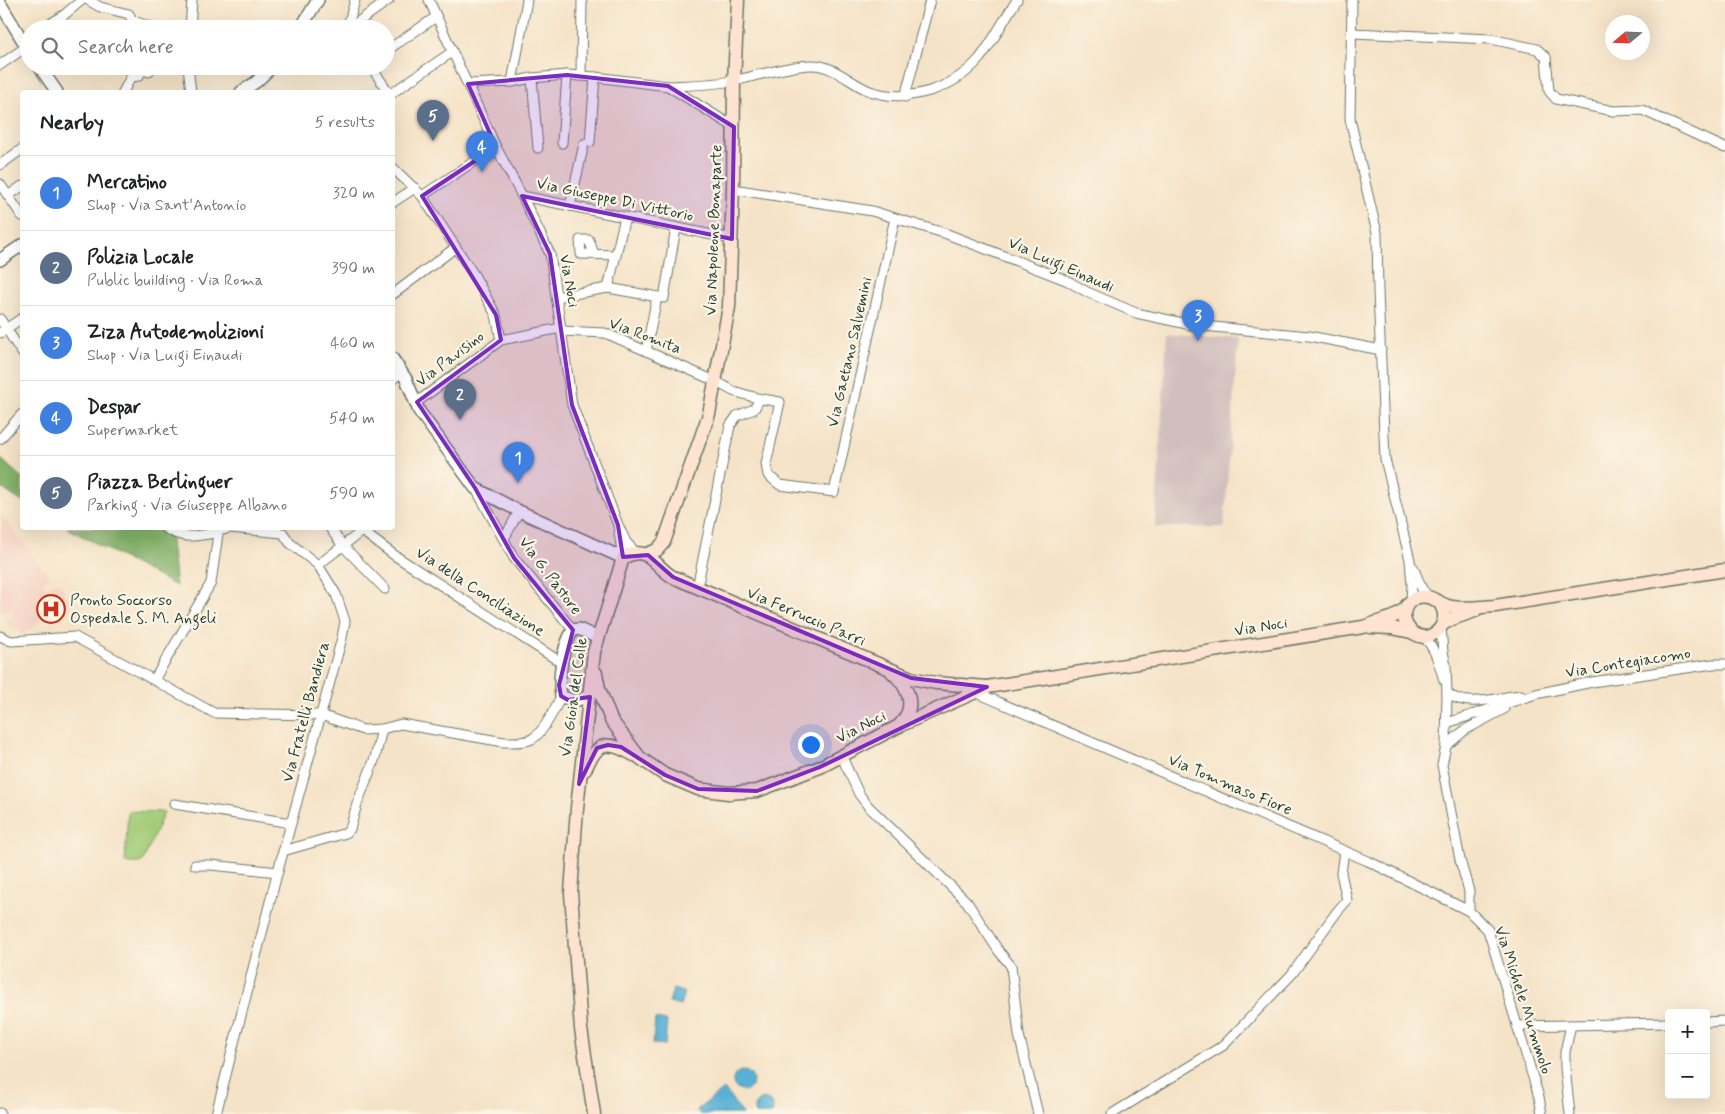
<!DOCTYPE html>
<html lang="en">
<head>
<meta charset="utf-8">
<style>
	body { margin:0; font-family:Mynerve,sans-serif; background:#f6f6f6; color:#202124 }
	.controls { position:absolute; right:15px; bottom:15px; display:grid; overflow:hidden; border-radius:5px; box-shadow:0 5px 20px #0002 }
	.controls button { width:45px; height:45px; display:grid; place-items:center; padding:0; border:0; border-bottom:1px solid #e0e0e0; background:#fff; color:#202124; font:25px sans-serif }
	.compass { position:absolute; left:1605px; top:15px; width:45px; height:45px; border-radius:50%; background:#fff; box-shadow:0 5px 20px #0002; rotate:251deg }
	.you { position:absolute; left:810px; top:744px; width:18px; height:18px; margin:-12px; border:4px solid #fff; border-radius:50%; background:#1a73e8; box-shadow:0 0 0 8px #1a73e833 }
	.badge { display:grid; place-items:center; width:32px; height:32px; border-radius:50%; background:#b45309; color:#fff; font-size:16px; font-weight:700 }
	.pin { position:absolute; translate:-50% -41px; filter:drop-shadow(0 1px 2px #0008) }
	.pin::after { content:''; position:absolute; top:26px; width:18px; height:15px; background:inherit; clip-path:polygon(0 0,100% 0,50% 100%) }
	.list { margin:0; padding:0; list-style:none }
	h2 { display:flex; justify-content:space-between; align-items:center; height:65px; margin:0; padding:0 20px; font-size:21px }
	h2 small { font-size:16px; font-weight:400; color:#757577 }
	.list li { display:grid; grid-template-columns:32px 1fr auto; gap:15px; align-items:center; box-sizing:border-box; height:75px; padding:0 20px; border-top:1px solid #e0e0e0 }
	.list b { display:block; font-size:19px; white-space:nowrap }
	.list p { margin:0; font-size:16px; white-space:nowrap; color:#757577 }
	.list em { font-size:16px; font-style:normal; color:#757577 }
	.icon { flex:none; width:28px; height:28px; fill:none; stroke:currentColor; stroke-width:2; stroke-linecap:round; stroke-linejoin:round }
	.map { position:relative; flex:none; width:1725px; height:1114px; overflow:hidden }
	.search { position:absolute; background:#fff; box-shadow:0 5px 20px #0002; left:20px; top:20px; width:375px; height:55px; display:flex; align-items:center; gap:12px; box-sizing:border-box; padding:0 18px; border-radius:28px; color:#757577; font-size:19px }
	.panel { position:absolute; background:#fff; box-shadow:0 5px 20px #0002; left:20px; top:90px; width:375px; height:440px; border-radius:5px }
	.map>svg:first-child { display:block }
</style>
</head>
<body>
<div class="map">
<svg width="1725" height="1114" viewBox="0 0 1725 1114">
	<rect width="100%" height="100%" fill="#fcf5e5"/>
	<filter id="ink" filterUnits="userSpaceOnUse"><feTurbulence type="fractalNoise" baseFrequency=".02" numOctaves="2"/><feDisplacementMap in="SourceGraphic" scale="10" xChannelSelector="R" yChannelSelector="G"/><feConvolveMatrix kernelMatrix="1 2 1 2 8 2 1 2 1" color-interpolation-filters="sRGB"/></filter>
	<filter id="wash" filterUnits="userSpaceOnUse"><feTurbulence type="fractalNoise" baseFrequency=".0096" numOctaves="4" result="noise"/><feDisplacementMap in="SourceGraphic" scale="20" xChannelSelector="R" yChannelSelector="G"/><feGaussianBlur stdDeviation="1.12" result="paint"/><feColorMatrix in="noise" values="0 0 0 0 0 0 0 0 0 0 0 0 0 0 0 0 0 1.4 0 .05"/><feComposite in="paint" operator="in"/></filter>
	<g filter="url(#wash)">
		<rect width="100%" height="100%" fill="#f5e3c8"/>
		<path fill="#f5d2c2" d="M1,515L50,577L42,583L46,589L57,581L64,590L62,591L69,599L22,635L16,628L13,630L6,621L14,615L10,610L6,612L0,609Z"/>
		<path fill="#d1bfbd" d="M1167,333L1238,339L1224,527H1155Z"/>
		<path fill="#a3cc78" stroke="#618456" d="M128,811L164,812L143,861L140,863H125Z"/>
		<g fill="#82b068" stroke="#50764e">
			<path d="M0,458L22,478V502L0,487Z"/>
			<path d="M67,528H155L170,533L176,586Z"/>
		</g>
		<g fill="#58b1d5" stroke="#3c7784">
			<path d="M673,989L684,992L680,1006L669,1003Z"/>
			<path d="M655,1019L667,1021L665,1045L653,1044Z"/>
			<circle cx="743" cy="1081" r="10"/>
			<path d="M724,1089L743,1114H700L697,1110Z"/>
			<path d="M764,1099C772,1101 775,1107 772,1114H755C752,1106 756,1100 764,1099Z"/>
		</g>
	</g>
	<g filter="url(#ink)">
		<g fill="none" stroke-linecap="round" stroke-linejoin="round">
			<defs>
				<g id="minor">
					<path d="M88,0L100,7L129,14L132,20L155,29"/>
					<path d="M429,0L496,147L522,196L550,254L572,405L618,525L626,542L637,554"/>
					<path d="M1352,0L1350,119L1377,233L1378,291L1385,459L1410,560L1412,585L1411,601"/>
					<path d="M42,29L64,15L82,0"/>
					<path d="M190,29L192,0"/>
					<path d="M347,29L355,0"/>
					<path d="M348,29L389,0"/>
					<path d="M1352,33L1491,39L1537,49L1546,57L1549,91L1556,99L1613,111L1642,110L1725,148"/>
					<path d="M386,51L436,17"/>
					<path d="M0,65L26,47"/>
					<path d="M188,66L191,92"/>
					<path d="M371,66L388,92"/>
					<path d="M581,76L582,0"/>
					<path d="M532,78L538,148"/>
					<path d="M512,82L527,0"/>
					<path d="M468,84L512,82L532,78L567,75L595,77L668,86"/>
					<path d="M123,92L131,77L139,76L141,70L149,72"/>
					<path d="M392,93L452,52"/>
					<path d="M905,97L930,0"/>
					<path d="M734,127L668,86C691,85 715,85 737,80C761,75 787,66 811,65C833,64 851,84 870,91C908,104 954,89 980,58C994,40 1004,19 1017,0"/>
					<path d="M590,142L595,77"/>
					<path d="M562,143L567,75"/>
					<path d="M0,165L22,149"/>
					<path d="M392,167L422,196L474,275L496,315L501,340"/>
					<path d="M0,184L22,216"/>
					<path d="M733,189L872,211L947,234L1066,280L1087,292L1136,313L1192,325L1309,336L1381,350"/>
					<path d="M8,196L22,186"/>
					<path d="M422,196L496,147"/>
					<path d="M522,196L732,239"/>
					<path d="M392,203L415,188"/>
					<path d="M570,206L584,144"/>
					<path d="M594,254L589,240H580L581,254L616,255"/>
					<path d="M608,288L625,217"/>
					<path d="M392,295L455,248"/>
					<path d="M556,297L608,288L664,298L676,228"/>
					<path d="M0,319L22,353"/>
					<path d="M561,331L605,333L715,381L733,391L757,398L780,402L766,464L768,475L780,485L834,492L895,218"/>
					<path d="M0,333L22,318"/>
					<path d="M646,351L657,297"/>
					<path d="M392,380L402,371"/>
					<path d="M417,402L501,340L561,328"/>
					<path d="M0,439L22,414"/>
					<path d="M476,489L514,558L573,630"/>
					<path d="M165,528C184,540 194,536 215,533"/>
					<path d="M330,528L343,546L385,589"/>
					<path d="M358,528L394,555L562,663"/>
					<path d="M619,533L623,558"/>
					<path d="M504,539L519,511"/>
					<path d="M318,565L362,531"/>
					<path d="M1413,567L1422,589L1429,597"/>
					<path d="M697,588L730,426L737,416L754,409L760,399"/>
					<path d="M1441,628L1443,652L1446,666L1447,693L1446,746L1442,765L1460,860L1469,891V911"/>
					<path d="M0,636L11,641L75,637L214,713L321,715L363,730L382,729L401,724L504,742C513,742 524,743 532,739C544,732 555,709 561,696"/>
					<path d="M1424,637C1436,649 1439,665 1444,680"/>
					<path d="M154,680L211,583L218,534"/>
					<path d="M975,692L1368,861L1469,911L1488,930L1539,1097L1542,1114"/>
					<path d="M1447,693C1467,709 1497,697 1521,695"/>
					<path d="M1447,723L1536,694L1592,682L1713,664H1725"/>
					<path d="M1446,746L1465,730L1504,709"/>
					<path d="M841,755L859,794L868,806L967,902L998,950L1011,966L1019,1035L1038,1114"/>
					<path d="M174,804L291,823"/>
					<path d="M283,851L346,833L350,829L357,804L375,758L382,729"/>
					<path d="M195,865H211L278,872"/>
					<path d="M1706,1022L1725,1021"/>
					<path d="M1517,1026L1669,1023"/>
					<path d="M0,1113V1114"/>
					<path d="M216,1114L276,878L342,638L345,621L336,594L318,565L290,543L283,533L229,528L223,530"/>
					<path d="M1112,1114L1224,1045L1292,974L1336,913L1347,900L1341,873L1344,851"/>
					<path d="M1570,1114L1565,1068V1052L1571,1025"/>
				</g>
				<g id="tertiary">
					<path d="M0,3L29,51"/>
					<path d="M300,29L318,0"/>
					<path d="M39,66L57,92"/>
					<path d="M241,92L256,82L273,66"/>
					<path d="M0,260L22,245"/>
					<path d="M392,358L406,379L419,411L475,488L519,511L623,558"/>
					<path d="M590,695C579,701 573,702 561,696C558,676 562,648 573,630L579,629L598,638"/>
				</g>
				<g id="secondary">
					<path d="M645,555L657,550L664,542L709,414L729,307L733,189L734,81L738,0"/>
					<path d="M1438,601C1450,615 1443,635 1424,637C1401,634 1396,603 1419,597C1430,594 1438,603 1448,606C1463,610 1480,607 1495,606L1725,570"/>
					<path d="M1443,624L1452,619L1475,611"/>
					<path d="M1370,627L1392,628L1411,632"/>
					<path d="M892,672C902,681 911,694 909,708C908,715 903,721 899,726"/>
					<path d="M596,673L599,689L611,720L640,758L665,775L698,789L728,793L757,791L820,767L899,726L987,687L1363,627L1393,617L1405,609"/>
					<path d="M585,770C597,741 608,740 634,755"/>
					<path d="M594,1114L581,1029L571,893L577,808L594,652L623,558C650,543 654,567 673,577L911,678L936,683L987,687"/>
				</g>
			</defs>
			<use href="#minor" stroke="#6a7768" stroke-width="11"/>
			<use href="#tertiary" stroke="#6a7768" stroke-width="14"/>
			<use href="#secondary" stroke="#6a7768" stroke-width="15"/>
			<use href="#minor" stroke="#fff" stroke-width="9"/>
			<use href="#tertiary" stroke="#fff" stroke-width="11"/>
			<use href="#secondary" stroke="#fee3d1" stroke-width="12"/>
		</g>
	</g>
	<path fill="#7b2cbf" fill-opacity="0.2" stroke="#7b2cbf" stroke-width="4" stroke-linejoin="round" d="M567,75L668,86L734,127L732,239L522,196L550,254L572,405L618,525L623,557L648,555L673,577L911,678L987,687L820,767L757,791L698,789L665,775L621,747L608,745L597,748L579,784L590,697L568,700L561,696L559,685L573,630L514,558L475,488L417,402L501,340L496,315L422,196L496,147L468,84Z"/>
	<defs>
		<symbol id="hospital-ring" viewBox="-11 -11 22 22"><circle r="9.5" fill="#fcf5e5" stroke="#c8321e" stroke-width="1.5"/><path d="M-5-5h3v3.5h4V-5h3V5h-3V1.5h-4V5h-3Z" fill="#c8321e"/></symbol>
	</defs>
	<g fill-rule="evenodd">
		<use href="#hospital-ring" x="35" y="593" width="32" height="32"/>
	</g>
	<g text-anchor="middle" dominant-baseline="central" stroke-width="4.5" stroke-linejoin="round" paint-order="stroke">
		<g font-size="16" fill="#1f3d34" stroke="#fcf5e5">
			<text transform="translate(615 200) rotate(12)">Via Giuseppe Di Vittorio</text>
			<text transform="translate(714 230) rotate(-88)">Via Napoleone Bonaparte</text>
			<text transform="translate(1061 265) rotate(24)">Via Luigi Einaudi</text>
			<text transform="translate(569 281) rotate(80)">Via Noci</text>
			<text transform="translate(645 336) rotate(21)">Via Romita</text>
			<text transform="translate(850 352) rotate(-77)">Via Gaetano Salvemini</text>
			<text transform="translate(450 359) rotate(-37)">Via Pavisino</text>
			<text transform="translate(550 576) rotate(53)">Via G. Pastore</text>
			<text transform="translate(480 592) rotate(33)">Via della Conciliazione</text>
			<text transform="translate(806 617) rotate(23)">Via Ferruccio Parri</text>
			<text transform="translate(1261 627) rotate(-9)">Via Noci</text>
			<text transform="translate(1628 663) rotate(-9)">Via Contegiacomo</text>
			<text transform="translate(574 697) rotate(-82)">Via Gioia del Colle</text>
			<text transform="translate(306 712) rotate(-75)">Via Fratelli Bandiera</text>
			<text transform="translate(861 727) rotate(-27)">Via Noci</text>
			<text transform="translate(1230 785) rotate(23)">Via Tommaso Fiore</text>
			<text transform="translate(1523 1000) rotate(72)">Via Michele Mummolo</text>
		</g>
		<g font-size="16" fill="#1f3d34" stroke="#fcf5e5" text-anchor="start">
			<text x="70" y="600">Pronto Soccorso<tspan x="70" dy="18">Ospedale S. M. Angeli</tspan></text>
		</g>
	</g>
</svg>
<div class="controls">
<button>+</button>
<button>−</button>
</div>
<svg class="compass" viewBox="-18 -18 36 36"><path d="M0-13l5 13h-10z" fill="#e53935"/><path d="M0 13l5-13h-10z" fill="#757577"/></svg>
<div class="you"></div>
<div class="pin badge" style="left:518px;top:483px;background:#3f7fe0">1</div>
<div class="pin badge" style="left:460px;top:420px;background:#5c6f8a">2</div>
<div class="pin badge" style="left:1198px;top:341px;background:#3f7fe0">3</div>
<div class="pin badge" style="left:482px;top:172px;background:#3f7fe0">4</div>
<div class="pin badge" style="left:433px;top:141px;background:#5c6f8a">5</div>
<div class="search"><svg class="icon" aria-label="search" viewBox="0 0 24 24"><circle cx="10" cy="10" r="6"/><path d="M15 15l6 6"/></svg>Search here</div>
<section class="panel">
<h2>Nearby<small>5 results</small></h2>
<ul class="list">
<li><span class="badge" style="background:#3f7fe0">1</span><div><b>Mercatino</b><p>Shop · Via Sant'Antonio</p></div><em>320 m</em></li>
<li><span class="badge" style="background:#5c6f8a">2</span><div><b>Polizia Locale</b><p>Public building · Via Roma</p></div><em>390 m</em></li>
<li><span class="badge" style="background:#3f7fe0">3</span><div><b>Ziza Autodemolizioni</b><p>Shop · Via Luigi Einaudi</p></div><em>460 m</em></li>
<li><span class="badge" style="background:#3f7fe0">4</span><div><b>Despar</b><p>Supermarket</p></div><em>540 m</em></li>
<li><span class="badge" style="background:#5c6f8a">5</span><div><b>Piazza Berlinguer</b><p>Parking · Via Giuseppe Albano</p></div><em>590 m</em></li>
</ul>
</section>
</div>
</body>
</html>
